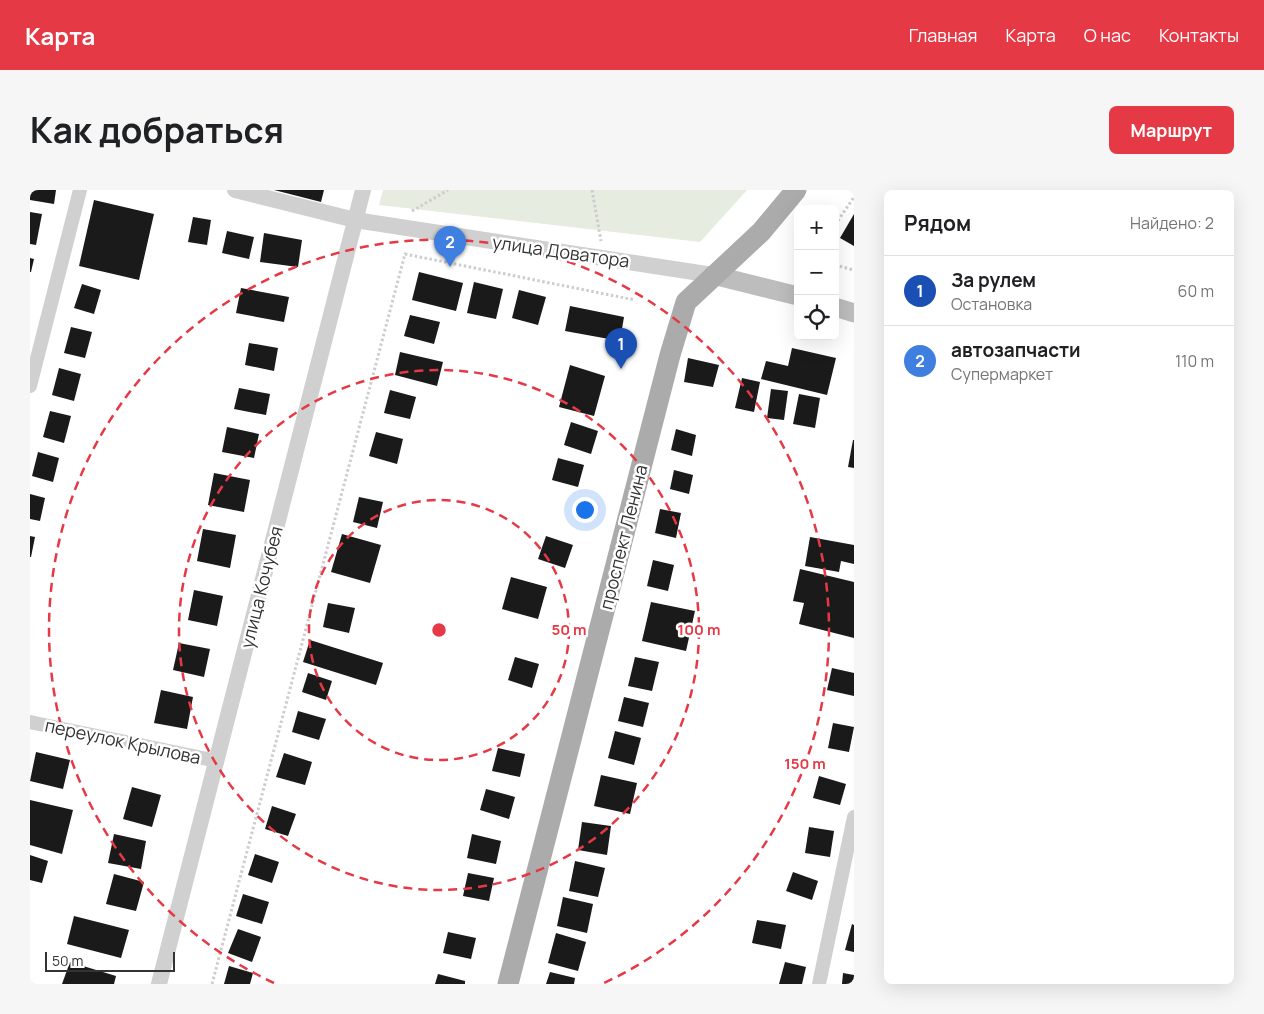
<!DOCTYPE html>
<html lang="ru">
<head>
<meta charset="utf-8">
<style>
	body { margin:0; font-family:Manrope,sans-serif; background:#f6f6f6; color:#202124 }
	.controls { position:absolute; right:15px; top:15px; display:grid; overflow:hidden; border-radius:8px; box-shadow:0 5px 20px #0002 }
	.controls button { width:45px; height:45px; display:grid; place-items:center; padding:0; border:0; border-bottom:1px solid #e0e0e0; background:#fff; color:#202124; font:25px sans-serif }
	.scale { position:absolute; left:15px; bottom:12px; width:130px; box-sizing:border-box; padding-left:5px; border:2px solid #333; border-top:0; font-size:14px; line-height:18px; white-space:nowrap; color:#333; -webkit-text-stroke:4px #fff; paint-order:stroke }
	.you { position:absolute; left:554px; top:319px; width:18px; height:18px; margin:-12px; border:4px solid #fff; border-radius:50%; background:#1a73e8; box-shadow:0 0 0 8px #1a73e833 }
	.badge { display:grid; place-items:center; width:32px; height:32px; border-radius:50%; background:#e63946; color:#fff; font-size:16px; font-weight:700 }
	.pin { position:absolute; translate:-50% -41px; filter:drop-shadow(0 1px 2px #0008) }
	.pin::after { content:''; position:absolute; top:26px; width:18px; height:15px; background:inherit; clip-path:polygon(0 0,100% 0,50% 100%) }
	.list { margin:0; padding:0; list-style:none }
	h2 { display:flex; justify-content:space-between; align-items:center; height:65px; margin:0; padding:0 20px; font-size:21px }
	h2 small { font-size:16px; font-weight:400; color:#757577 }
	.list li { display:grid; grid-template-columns:32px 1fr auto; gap:15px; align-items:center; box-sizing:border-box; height:70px; padding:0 20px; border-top:1px solid #e0e0e0 }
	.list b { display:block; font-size:19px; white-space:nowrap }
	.list p { margin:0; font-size:16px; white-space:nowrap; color:#757577 }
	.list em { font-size:16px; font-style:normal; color:#757577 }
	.icon { flex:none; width:28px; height:28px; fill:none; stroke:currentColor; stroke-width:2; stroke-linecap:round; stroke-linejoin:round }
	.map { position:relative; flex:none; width:824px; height:794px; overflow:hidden; border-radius:8px }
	header { display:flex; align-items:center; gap:30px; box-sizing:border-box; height:70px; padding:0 25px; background:#e63946; color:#fff }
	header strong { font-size:24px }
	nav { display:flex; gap:28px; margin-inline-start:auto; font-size:18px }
	.intro { display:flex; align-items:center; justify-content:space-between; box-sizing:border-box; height:120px; padding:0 30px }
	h1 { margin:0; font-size:35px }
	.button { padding:12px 22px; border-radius:8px; background:#e63946; color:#fff; font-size:18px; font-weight:700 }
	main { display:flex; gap:30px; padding:0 30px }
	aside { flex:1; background:#fff; border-radius:8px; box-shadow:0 5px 20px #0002 }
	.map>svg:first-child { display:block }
</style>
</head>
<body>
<header>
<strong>Карта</strong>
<nav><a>Главная</a><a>Карта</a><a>О нас</a><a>Контакты</a></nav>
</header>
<div class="intro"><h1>Как добраться</h1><a class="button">Маршрут</a></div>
<main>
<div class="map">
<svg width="824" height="794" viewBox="0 0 824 794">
	<rect width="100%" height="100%" fill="#fff"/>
	<path fill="#e6ecdf" d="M353,0H717L670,52L349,15Z"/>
	<g fill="#1a1a1a">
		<path d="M0,0H26L24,14L0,10Z"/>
		<path d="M244,0H294L291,12Z"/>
		<path d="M64,10L124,24L109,90L49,76Z"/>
		<path d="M0,22L12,24L6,55L0,54Z"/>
		<path d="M824,24V56L810,48Z"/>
		<path d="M163,27L181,30L177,55L158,52Z"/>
		<path d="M197,41L224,47L219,69L192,63Z"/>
		<path d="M234,43L272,50L268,77L230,72Z"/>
		<path d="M0,68L4,69L1,82H0Z"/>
		<path d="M389,82L433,93L426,121L382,110Z"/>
		<path d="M444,92L473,99L466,129L437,123Z"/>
		<path d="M52,94L71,100L64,124L44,118Z"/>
		<path d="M211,98L259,107L254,132L206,123Z"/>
		<path d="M489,100L516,107L508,135L482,128Z"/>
		<path d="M540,116L594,127L590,151L535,141Z"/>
		<path d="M380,125L410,132L404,154L374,146Z"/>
		<path d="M41,137L62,142L55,168L34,163Z"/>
		<path d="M219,153L248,158L244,181L215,175Z"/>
		<path d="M762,158L806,168L797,205L731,189L736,171L758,176Z"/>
		<path d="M370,162L413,172L407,196L365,185Z"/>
		<path d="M658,168L689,175L683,197L654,192Z"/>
		<path d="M540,175L575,186L564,226L529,217Z"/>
		<path d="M29,178L51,184L44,211L22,205Z"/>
		<path d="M712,188L730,192L724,222L705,218Z"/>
		<path d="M209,198L240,204L236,225L204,219Z"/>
		<path d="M741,199L758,201L754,230L737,228Z"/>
		<path d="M360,200L386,207L380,229L354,223Z"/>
		<path d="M769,204L790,208L785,238L763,234Z"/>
		<path d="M20,221L41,226L34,253L13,247Z"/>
		<path d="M541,232L568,241L561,264L534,255Z"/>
		<path d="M197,237L229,244L224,268L192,262Z"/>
		<path d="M646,239L666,245L662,266L641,260Z"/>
		<path d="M346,242L373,249L367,274L339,266Z"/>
		<path d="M823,250H824V278L818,277Z"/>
		<path d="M8,262L29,268L23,292L2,286Z"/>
		<path d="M528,268L554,275L548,297L522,290Z"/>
		<path d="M644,280L663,285L659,304L640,299Z"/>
		<path d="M184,283L220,290L214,322L178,315Z"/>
		<path d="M0,304L15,308L10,331L0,329Z"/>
		<path d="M329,307L353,312L347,338L323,332Z"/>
		<path d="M630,319L651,323L646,348L625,343Z"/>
		<path d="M173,339L206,345L200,378L167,371Z"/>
		<path d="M312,344L351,355L340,393L301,382Z"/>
		<path d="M0,346L5,347L1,367H0Z"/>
		<path d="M516,346L543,355L535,378L508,369Z"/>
		<path d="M780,347L824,355V374L811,371L809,382L775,376Z"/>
		<path d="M623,370L644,375L638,401L617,396Z"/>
		<path d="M770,379L824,392V448L769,434L774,413L763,411Z"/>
		<path d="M481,387L517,397L508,429L472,419Z"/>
		<path d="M164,400L193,406L187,436L158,430Z"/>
		<path d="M621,412L665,421L656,461L612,451Z"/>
		<path d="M298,413L325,418L319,443L293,437Z"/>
		<path d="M280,450L353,473L346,495L273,472Z"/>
		<path d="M149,453L180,459L174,487L143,480Z"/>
		<path d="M485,467L509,474L502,498L478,490Z"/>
		<path d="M605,467L629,472L622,501L598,496Z"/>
		<path d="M802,478L824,483V506L797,500Z"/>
		<path d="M278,483L302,491L296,510L272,502Z"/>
		<path d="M131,500L163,507L157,539L124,533Z"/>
		<path d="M594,507L619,513L613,537L588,531Z"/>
		<path d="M268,521L296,529L289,550L262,542Z"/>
		<path d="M803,533L824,537L819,562L798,558Z"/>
		<path d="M585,541L611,548L604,575L578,568Z"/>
		<path d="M468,558L495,564L490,587L462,581Z"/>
		<path d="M6,562L40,570L33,599L0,591Z"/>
		<path d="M254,563L282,572L275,595L246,587Z"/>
		<path d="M571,585L607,593L600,624L564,616Z"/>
		<path d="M789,586L816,594L810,615L783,608Z"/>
		<path d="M102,597L131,605L122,637L93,629Z"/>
		<path d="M456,599L485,607L479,629L450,620Z"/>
		<path d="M0,610L43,620L32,664L0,655Z"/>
		<path d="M242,616L266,624L258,646L235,639Z"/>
		<path d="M552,632L581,636L577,665L548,660Z"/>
		<path d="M779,637L804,641L800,667L775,663Z"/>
		<path d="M84,644L116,651L111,679L78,673Z"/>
		<path d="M442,644L471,651L466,674L437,668Z"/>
		<path d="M225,664L249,672L242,693L218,685Z"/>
		<path d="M0,665L18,671L12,693L0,690Z"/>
		<path d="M545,671L575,678L568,707L539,701Z"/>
		<path d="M763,682L788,691L782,710L756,701Z"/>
		<path d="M438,683L464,688L459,711L433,706Z"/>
		<path d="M84,684L114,692L106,721L76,714Z"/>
		<path d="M213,704L239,712L232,734L206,726Z"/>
		<path d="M533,707L563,714L557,743L527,736Z"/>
		<path d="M44,726L99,740L91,768L37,754Z"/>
		<path d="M727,730L756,735L751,759L722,753Z"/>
		<path d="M822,734L824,735V762L815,760Z"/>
		<path d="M208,739L231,747L222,772L198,763Z"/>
		<path d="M418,742L446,748L441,769L413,763Z"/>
		<path d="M526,743L556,752L548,781L518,773Z"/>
		<path d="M40,772L86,786L84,794H32Z"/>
		<path d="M755,772L776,777L772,794H749Z"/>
		<path d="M199,776L223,783L220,794H194Z"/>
		<path d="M520,782L545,788L544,794H516Z"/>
		<path d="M813,783L824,785V794H812Z"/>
		<path d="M408,784L435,791V794H405Z"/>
	</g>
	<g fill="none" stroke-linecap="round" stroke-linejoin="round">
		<g stroke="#cdcdcd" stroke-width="3" stroke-dasharray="2.5 2.5" stroke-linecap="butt">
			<path d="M562,0L571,51"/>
			<path d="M382,21L418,0"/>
			<path d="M805,35L824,7"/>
			<path d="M805,75L824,80"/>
			<path d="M182,794L375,64L605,110"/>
		</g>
		<g stroke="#d0d0d0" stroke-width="14">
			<path d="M0,196L50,0"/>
			<path d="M0,532L187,571"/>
			<path d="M789,794L824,627"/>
		</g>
		<g stroke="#d0d0d0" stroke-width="16">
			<path d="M205,0L325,30L683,85"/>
			<path d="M129,794L333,0"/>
		</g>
		<g stroke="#bdbdbd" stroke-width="19">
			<path d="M683,85L768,106"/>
			<path d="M805,117L824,123"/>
		</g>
		<path stroke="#ababab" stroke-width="21" d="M478,794L640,165L656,112L731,42L766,0"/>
	</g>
	<g fill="none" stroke="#e63946" stroke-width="2.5" stroke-dasharray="9 6">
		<circle cx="409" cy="440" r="130"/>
		<circle cx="409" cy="440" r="260"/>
		<path d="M244 793A390 390 0 1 1 574 793"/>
	</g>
	<g text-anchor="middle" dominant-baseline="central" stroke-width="5" stroke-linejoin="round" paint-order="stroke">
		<g font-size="18" fill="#333" stroke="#fff">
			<text transform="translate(531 61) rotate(8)">улица Доватора</text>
			<text transform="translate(593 347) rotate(-76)">проспект Ленина</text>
			<text transform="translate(231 397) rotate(-76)">улица Кочубея</text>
			<text transform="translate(93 551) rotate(12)">переулок Крылова</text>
		</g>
	</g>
	<circle cx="409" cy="440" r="8" fill="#e63946" stroke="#fff" stroke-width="2.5"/>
	<g font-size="15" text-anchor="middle" font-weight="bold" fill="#e63946" stroke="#fff" stroke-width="5" stroke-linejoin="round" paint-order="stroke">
		<text x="539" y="445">50 m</text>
		<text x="669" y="445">100 m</text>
		<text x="775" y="579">150 m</text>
	</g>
</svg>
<div class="controls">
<button>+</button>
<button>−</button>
<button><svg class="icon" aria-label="locate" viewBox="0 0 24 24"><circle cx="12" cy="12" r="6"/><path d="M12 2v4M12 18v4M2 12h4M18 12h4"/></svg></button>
</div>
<div class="scale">50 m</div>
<div class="you"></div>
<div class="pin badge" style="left:591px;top:179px;background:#1a4fb4">1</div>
<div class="pin badge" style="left:420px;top:77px;background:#3f7fe0">2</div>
</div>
<aside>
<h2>Рядом<small>Найдено: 2</small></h2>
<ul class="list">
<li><span class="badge" style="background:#1a4fb4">1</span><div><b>За рулем</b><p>Остановка</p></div><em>60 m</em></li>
<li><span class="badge" style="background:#3f7fe0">2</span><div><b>автозапчасти</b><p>Супермаркет</p></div><em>110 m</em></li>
</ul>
</aside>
</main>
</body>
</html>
